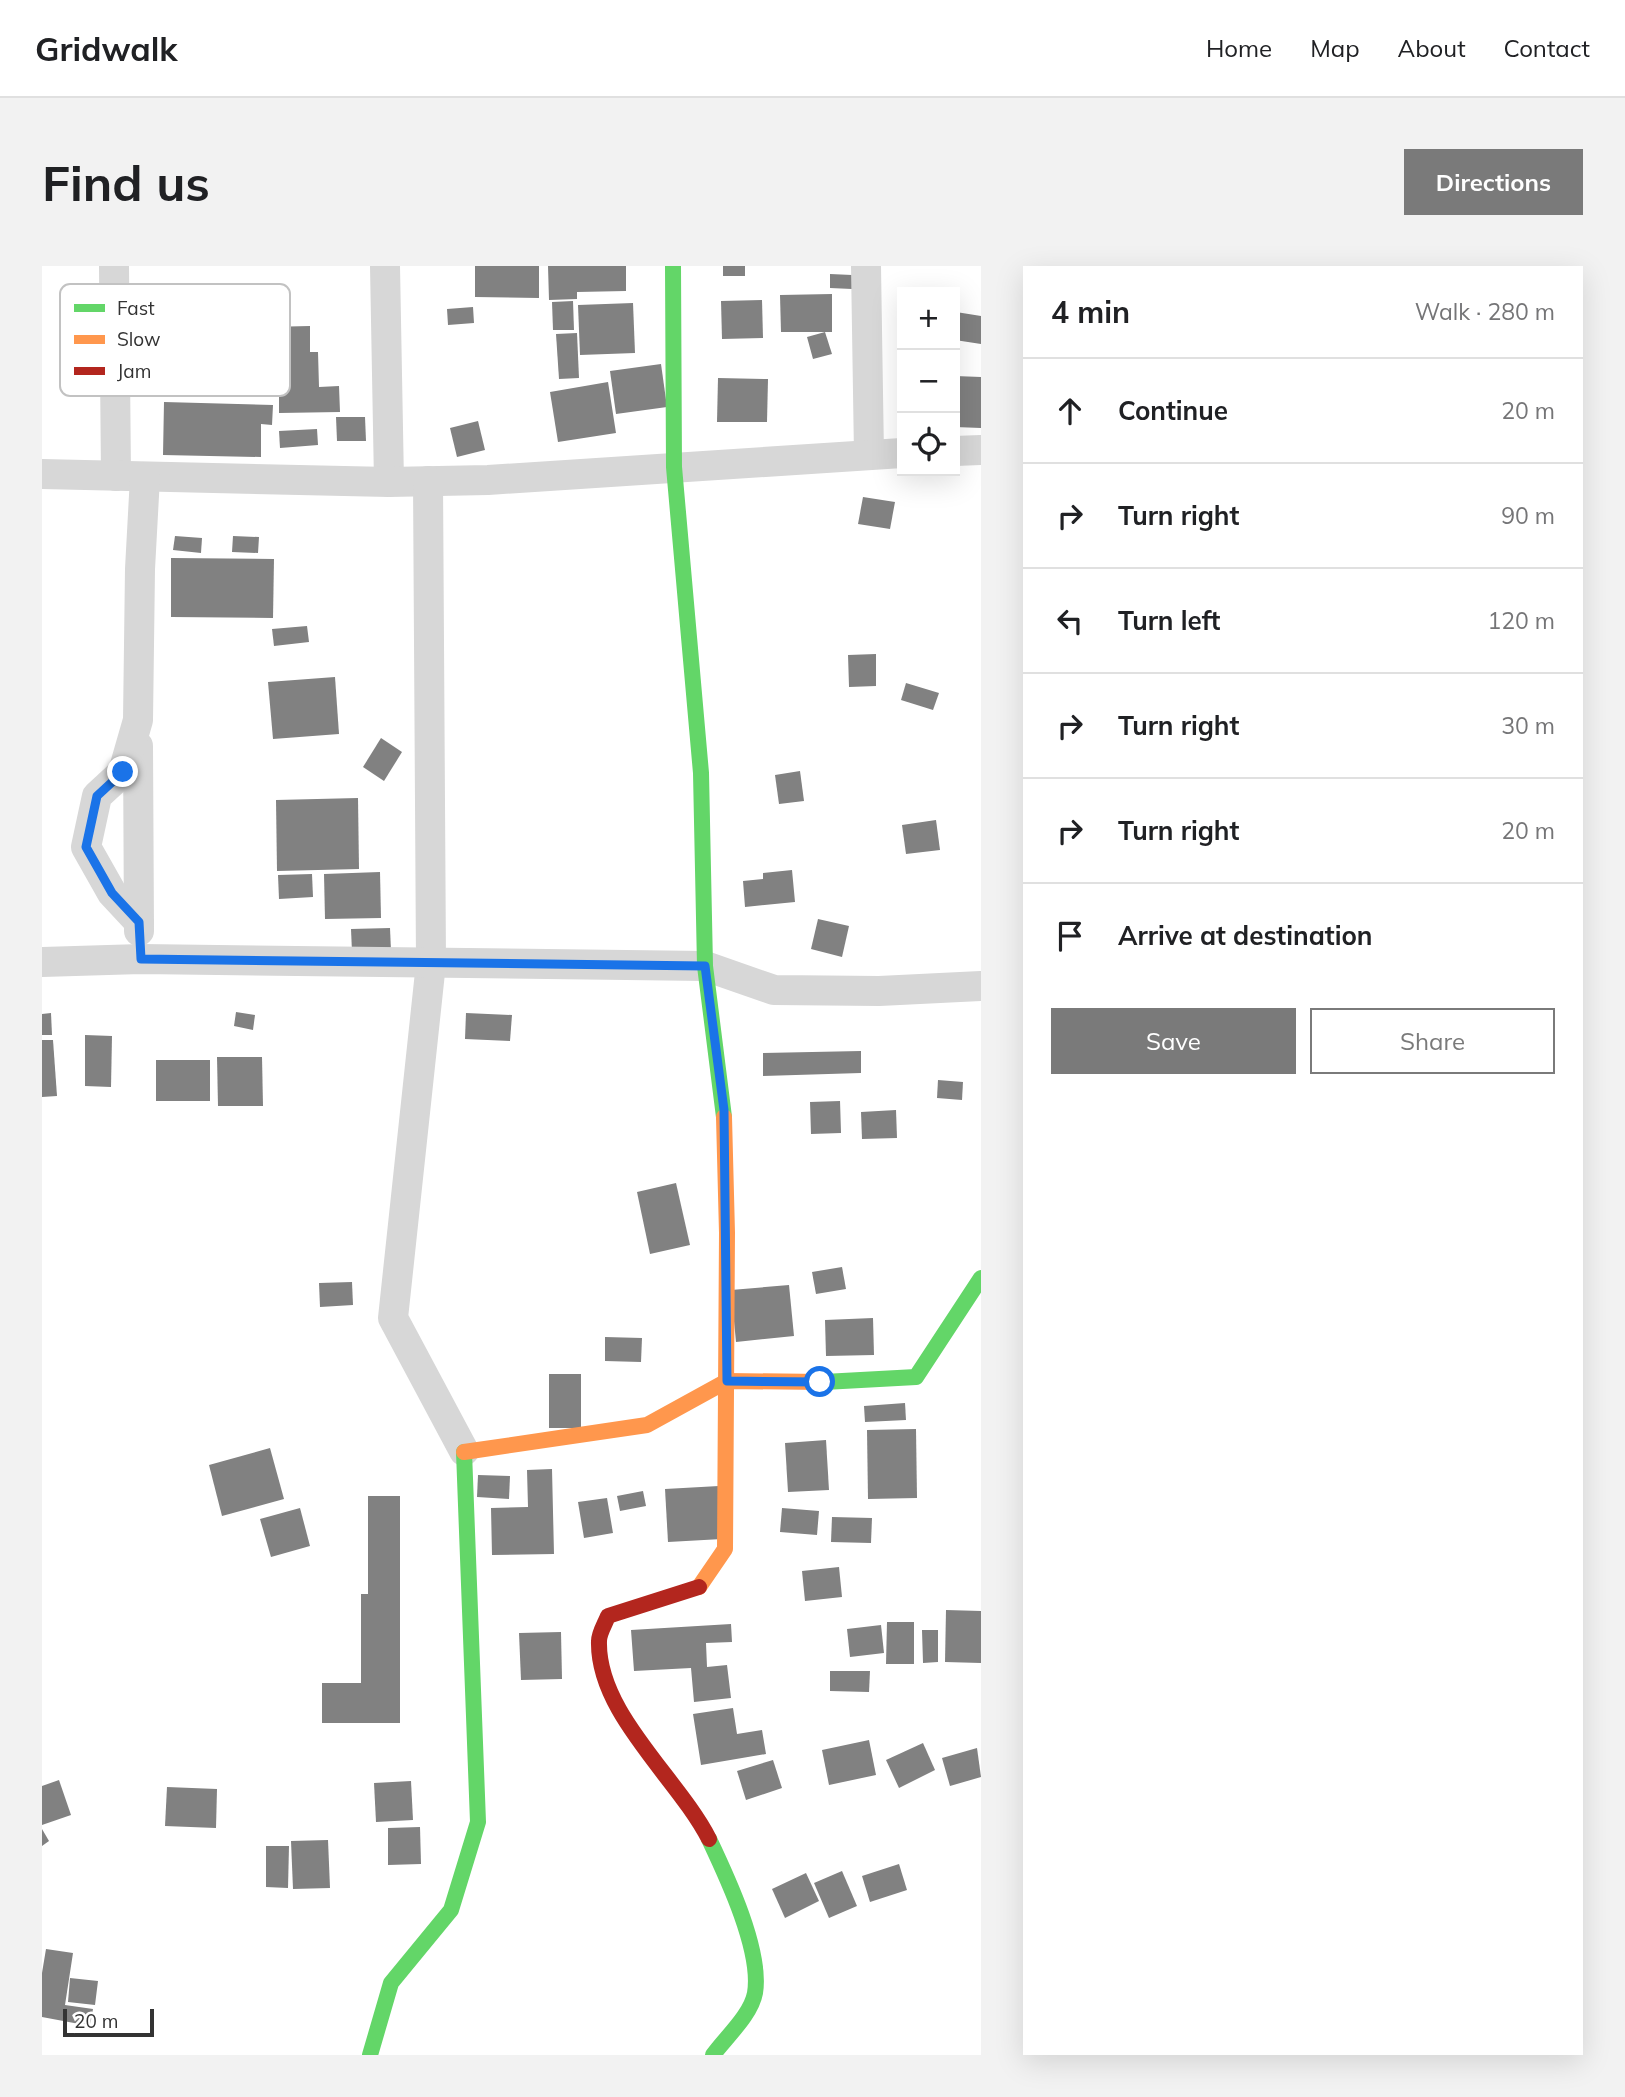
<!DOCTYPE html>
<html lang="en">
<head>
<meta charset="utf-8">
<style>
	body { margin:0; font-family:Mulish,sans-serif; background:#f2f2f2; color:#202124 }
	.controls { position:absolute; right:21px; top:21px; display:grid; overflow:hidden; border-radius:0px; box-shadow:0 7px 28px #0002 }
	.controls button { width:63px; height:63px; display:grid; place-items:center; padding:0; border:0; border-bottom:2px solid #e0e0e0; background:#fff; color:#202124; font:35px sans-serif }
	.scale { position:absolute; left:21px; bottom:18px; width:91px; box-sizing:border-box; padding-left:7px; border:4px solid #333; border-top:0; font-size:19px; line-height:24px; white-space:nowrap; color:#333; -webkit-text-stroke:5px #fff; paint-order:stroke }
	.stop { position:absolute; width:21px; height:21px; margin:-16px; border:5px solid #1a73e8; border-radius:50%; background:#fff }
	.stop.end { background:#1a73e8; border-color:#fff; box-shadow:0 2px 7px #0008 }
	.list { margin:0; padding:0; list-style:none }
	h2 { display:flex; justify-content:space-between; align-items:center; height:91px; margin:0; padding:0 28px; font-size:30px }
	h2 small { font-size:23px; font-weight:400; color:#757577 }
	.list li { display:grid; grid-template-columns:46px 1fr auto; gap:21px; align-items:center; box-sizing:border-box; height:105px; padding:0 28px; border-top:2px solid #e0e0e0 }
	.list b { display:block; font-size:26px; white-space:nowrap }
	.list em { font-size:23px; font-style:normal; color:#757577 }
	.actions { display:flex; gap:14px; padding:21px 28px }
	.actions a { flex:1; padding:16px 0; border:2px solid #7a7a7a; border-radius:0px; text-align:center; font-size:24px; color:#7a7a7a }
	.actions .main { background:#7a7a7a; color:#fff }
	.icon { flex:none; width:38px; height:38px; fill:none; stroke:currentColor; stroke-width:2; stroke-linecap:round; stroke-linejoin:round }
	.map { position:relative; flex:none; width:939px; height:1789px; overflow:hidden; border-radius:0px }
	header { display:flex; align-items:center; gap:42px; box-sizing:border-box; height:98px; padding:0 35px; background:#fff; border-bottom:2px solid #e0e0e0 }
	header strong { font-size:33px }
	nav { display:flex; gap:38px; margin-inline-start:auto; font-size:24px }
	.intro { display:flex; align-items:center; justify-content:space-between; box-sizing:border-box; height:168px; padding:0 42px }
	h1 { margin:0; font-size:49px }
	.button { padding:18px 32px; border-radius:0px; background:#7a7a7a; color:#fff; font-size:24px; font-weight:700 }
	main { display:flex; gap:42px; padding:0 42px }
	aside { flex:1; background:#fff; border-radius:0px; box-shadow:0 7px 28px #0002 }
	.map>svg:first-child { display:block }
</style>
</head>
<body>
<header>
<strong>Gridwalk</strong>
<nav><a>Home</a><a>Map</a><a>About</a><a>Contact</a></nav>
</header>
<div class="intro"><h1>Find us</h1><a class="button">Directions</a></div>
<main>
<div class="map">
<svg width="939" height="1789" viewBox="0 0 939 1789">
	<rect width="100%" height="100%" fill="#fff"/>
	<g fill="#818181">
		<path d="M433,0H497V32L433,31Z"/>
		<path d="M506,0H584V25L535,26V33L507,34Z"/>
		<rect x="681" y="0" width="22" height="10"/>
		<path d="M788,8L810,9V23L788,22Z"/>
		<path d="M790,28V66H739L738,29Z"/>
		<path d="M720,34L721,72L680,73L679,35Z"/>
		<path d="M531,35L532,64H511L510,36Z"/>
		<path d="M591,37L593,87L538,89L536,39Z"/>
		<path d="M431,41L432,57L406,59L405,43Z"/>
		<path d="M914,46L939,50V78L913,74Z"/>
		<path d="M268,60V86H276L277,121L297,120L298,146L237,147V128H227L225,61Z"/>
		<path d="M783,66L790,88L771,93L765,71Z"/>
		<path d="M535,67L537,112L517,113L514,68Z"/>
		<path d="M619,98L625,141L574,148L568,105Z"/>
		<path d="M913,110L939,111V162L913,161Z"/>
		<path d="M676,112L726,113L725,156H675Z"/>
		<path d="M566,116L574,167L516,176L508,126Z"/>
		<path d="M122,136L231,139L230,159L219,158V191L121,189Z"/>
		<path d="M294,151H323L324,175H295Z"/>
		<path d="M436,155L443,184L415,191L408,162Z"/>
		<path d="M275,163L276,179L238,182L237,165Z"/>
		<path d="M821,231L853,236L848,263L816,258Z"/>
		<path d="M133,270L160,272L159,287L131,284Z"/>
		<path d="M191,270L217,271L216,287L190,286Z"/>
		<path d="M129,292L232,293L231,352L129,351Z"/>
		<path d="M265,360L267,376L232,380L230,363Z"/>
		<path d="M834,388V420L807,421L806,389Z"/>
		<path d="M293,411L297,468L231,473L226,416Z"/>
		<path d="M864,417L897,427L891,444L859,434Z"/>
		<path d="M339,472L360,486L342,515L321,501Z"/>
		<path d="M758,505L762,535L737,538L733,509Z"/>
		<path d="M316,532L317,603L235,605L234,534Z"/>
		<path d="M894,554L898,584L864,588L860,559Z"/>
		<path d="M750,604L753,636L703,641L701,615L721,613V607Z"/>
		<path d="M338,606L339,652L283,653L282,608Z"/>
		<path d="M270,608L271,631L237,633L236,609Z"/>
		<path d="M776,653L807,660L800,691L769,683Z"/>
		<path d="M348,662L349,685L310,686L309,663Z"/>
		<path d="M194,746L213,749L211,764L192,760Z"/>
		<path d="M9,747L10,769H0V748Z"/>
		<path d="M424,747L470,749L468,775L423,773Z"/>
		<path d="M43,769L70,770L69,821L43,820Z"/>
		<path d="M0,774H11L15,830L0,831Z"/>
		<path d="M819,785V807L721,810V787Z"/>
		<path d="M175,791H220L221,840H176Z"/>
		<rect x="114" y="794" width="54" height="41"/>
		<path d="M896,814L921,816L920,834L895,832Z"/>
		<path d="M798,835L799,867L769,868L768,836Z"/>
		<path d="M854,844L855,872L820,873L819,846Z"/>
		<path d="M634,917L648,979L608,988L595,926Z"/>
		<path d="M800,1001L804,1023L774,1028L770,1006Z"/>
		<path d="M310,1016L311,1039L278,1041L277,1017Z"/>
		<path d="M747,1019L752,1070L694,1076L689,1024Z"/>
		<path d="M831,1052L832,1089L784,1090L783,1054Z"/>
		<path d="M563,1071L600,1072L599,1096L563,1095Z"/>
		<rect x="507" y="1108" width="32" height="54"/>
		<path d="M863,1137L864,1154L823,1156L822,1140Z"/>
		<path d="M874,1163L875,1232L826,1233L825,1164Z"/>
		<path d="M784,1174L787,1224L746,1226L743,1177Z"/>
		<path d="M228,1182L242,1233L180,1250L167,1199Z"/>
		<path d="M510,1203L512,1288L450,1289L449,1242L486,1241L485,1204Z"/>
		<path d="M436,1209L468,1210L467,1233L435,1231Z"/>
		<path d="M677,1220L680,1273L626,1276L623,1223Z"/>
		<path d="M601,1225L604,1240L578,1245L575,1230Z"/>
		<path d="M326,1230H358V1457H280V1417H319V1328H326Z"/>
		<path d="M565,1232L571,1267L542,1272L536,1236Z"/>
		<path d="M258,1242L268,1280L229,1291L218,1253Z"/>
		<path d="M740,1242L777,1245L775,1269L738,1266Z"/>
		<path d="M790,1251L830,1252L829,1277L789,1276Z"/>
		<path d="M797,1301L800,1331L763,1335L760,1305Z"/>
		<path d="M904,1344L939,1345V1397L903,1396Z"/>
		<path d="M845,1356H872V1398H844Z"/>
		<path d="M689,1358L690,1376L664,1377L665,1401L685,1399L689,1432L652,1436L649,1402L592,1405L589,1364Z"/>
		<path d="M839,1359L842,1387L808,1391L805,1363Z"/>
		<path d="M880,1364H896V1396L881,1397Z"/>
		<path d="M519,1366L520,1413L479,1414L477,1367Z"/>
		<path d="M788,1405H828L827,1426L788,1425Z"/>
		<path d="M691,1442L695,1468L720,1464L724,1488L659,1499L651,1448Z"/>
		<path d="M827,1474L834,1509L787,1519L780,1484Z"/>
		<path d="M881,1477L893,1504L857,1522L844,1494Z"/>
		<path d="M935,1482L939,1511L908,1520L900,1492Z"/>
		<path d="M731,1494L740,1522L704,1534L695,1505Z"/>
		<path d="M17,1514L29,1549L0,1559V1520Z"/>
		<path d="M369,1515L371,1554L334,1556L332,1517Z"/>
		<path d="M125,1521L175,1523L174,1562L123,1560Z"/>
		<path d="M378,1561L379,1598L346,1599V1562Z"/>
		<path d="M0,1563L7,1575L0,1580Z"/>
		<path d="M286,1574L288,1622L251,1623L249,1575Z"/>
		<path d="M224,1580H247L246,1622L224,1621Z"/>
		<path d="M857,1598L865,1624L828,1636L820,1610Z"/>
		<path d="M800,1605L815,1640L787,1652L772,1617Z"/>
		<path d="M764,1607L777,1635L743,1652L730,1623Z"/>
		<path d="M4,1683L31,1687L23,1739L51,1743L48,1760L0,1751V1707Z"/>
		<path d="M28,1712L56,1715L53,1739L26,1736Z"/>
	</g>
	<g fill="none" stroke-linecap="round" stroke-linejoin="round">
		<g stroke="#d7d7d7" stroke-width="30">
			<path d="M72,0L74,210"/>
			<path d="M343,0L347,216"/>
			<path d="M824,0L827,189"/>
			<path d="M913,185L939,184"/>
			<path d="M0,208L347,216L446,214L860,187"/>
			<path d="M386,215L389,697L351,1052L422,1185"/>
			<path d="M96,480L97,665"/>
			<path d="M97,656L70,627L44,581L55,530L81,506L96,454L98,303L103,211"/>
			<path d="M0,696L99,693L663,700L732,724L837,725L939,720"/>
		</g>
		<g stroke="#63d668" stroke-width="16">
			<path d="M631,0L632,201L659,507L663,700L682,851"/>
			<path d="M782,1116L874,1111L939,1012"/>
			<path d="M667,1573C685,1611 720,1685 713,1727C709,1749 684,1771 671,1789"/>
			<path d="M328,1789L349,1717L409,1644L436,1556L422,1186"/>
		</g>
		<g stroke="#ff974d" stroke-width="16">
			<path d="M422,1186L605,1159L685,1115L782,1116"/>
			<path d="M657,1321L683,1283L685,967L682,851"/>
		</g>
		<path stroke="#b3261e" stroke-width="16" d="M657,1321L566,1350C563,1358 557,1367 557,1375C555,1447 636,1512 667,1573"/>
	</g>
	<g fill="none" stroke-linecap="round" stroke-linejoin="round">
		<path stroke="#1a73e8" stroke-width="9" d="M81,506L55,530L44,581L70,627L97,656L99,693L663,700L682,844L685,1115L778,1116"/>
	</g>
	<rect x="18" y="18" width="230" height="112" rx="10" fill="#fff" stroke="#c2c2c2" stroke-width="2"/>
	<rect x="32" y="38" width="31" height="8" fill="#63d668"/>
	<rect x="32" y="69" width="31" height="9" fill="#ff974d"/>
	<rect x="32" y="101" width="31" height="8" fill="#b3261e"/>
	<g font-size="19" fill="#333">
		<text x="75" y="49">Fast</text>
		<text x="75" y="80">Slow</text>
		<text x="75" y="112">Jam</text>
	</g>
</svg>
<div class="controls">
<button>+</button>
<button>−</button>
<button><svg class="icon" aria-label="locate" viewBox="0 0 24 24"><circle cx="12" cy="12" r="6"/><path d="M12 2v4M12 18v4M2 12h4M18 12h4"/></svg></button>
</div>
<div class="scale">20 m</div>
<div class="stop" style="left:778px;top:1116px"></div>
<div class="stop end" style="left:81px;top:506px"></div>
</div>
<aside>
<h2>4 min<small>Walk · 280 m</small></h2>
<ul class="list">
<li><svg class="icon" aria-label="ahead" viewBox="0 0 24 24"><path d="M12 20V5M6 11l6-6 6 6"/></svg><div><b>Continue</b></div><em>20 m</em></li>
<li><svg class="icon" aria-label="right" viewBox="0 0 24 24"><path d="M7 20v-9h11M14 6l5 5-5 5"/></svg><div><b>Turn right</b></div><em>90 m</em></li>
<li><svg class="icon" aria-label="left" viewBox="0 0 24 24"><path d="M17 20v-9H6M10 6l-5 5 5 5"/></svg><div><b>Turn left</b></div><em>120 m</em></li>
<li><svg class="icon" aria-label="right" viewBox="0 0 24 24"><path d="M7 20v-9h11M14 6l5 5-5 5"/></svg><div><b>Turn right</b></div><em>30 m</em></li>
<li><svg class="icon" aria-label="right" viewBox="0 0 24 24"><path d="M7 20v-9h11M14 6l5 5-5 5"/></svg><div><b>Turn right</b></div><em>20 m</em></li>
<li><svg class="icon" aria-label="arrive" viewBox="0 0 24 24"><path d="M6 21V4h12l-3 4 3 4H6"/></svg><div><b>Arrive at destination</b></div></li>
</ul>
<div class="actions"><a class="main">Save</a><a>Share</a></div>
</aside>
</main>
</body>
</html>
